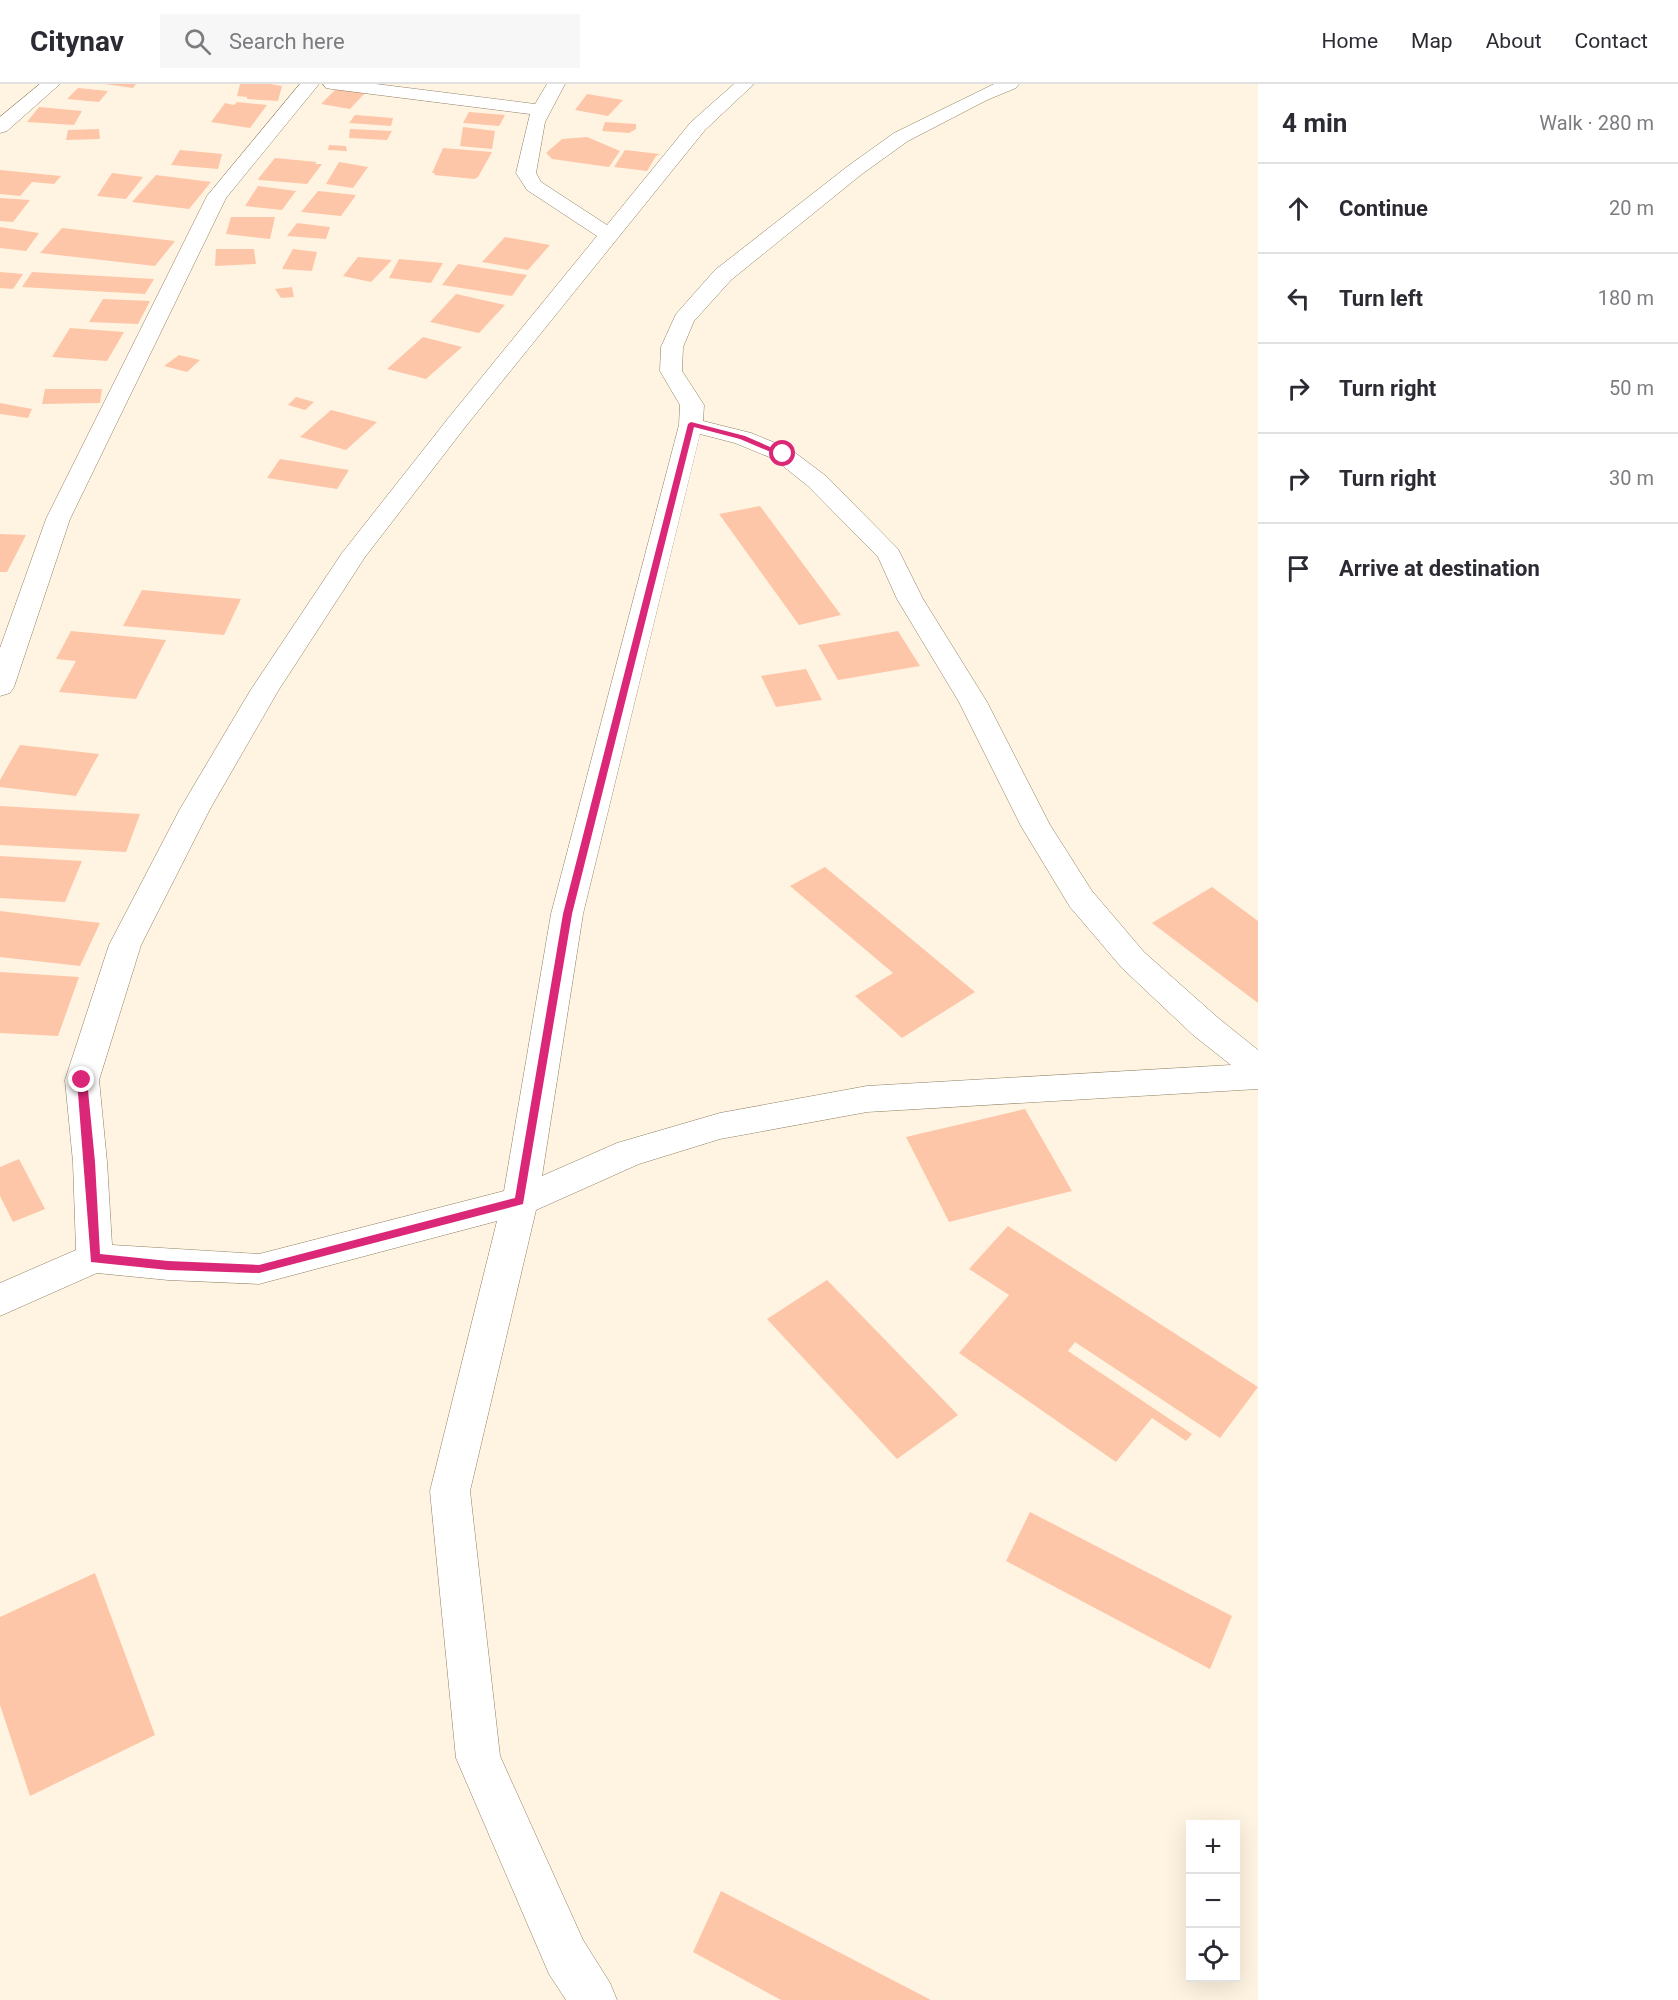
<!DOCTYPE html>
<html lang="en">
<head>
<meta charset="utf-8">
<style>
	body { margin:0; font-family:Roboto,sans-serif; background:#f7f7f7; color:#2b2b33 }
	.controls { position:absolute; right:18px; bottom:18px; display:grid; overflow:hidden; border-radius:0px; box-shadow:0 6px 24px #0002 }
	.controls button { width:54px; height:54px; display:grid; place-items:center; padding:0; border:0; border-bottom:2px solid #e1e1e2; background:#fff; color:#2b2b33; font:30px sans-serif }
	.stop { position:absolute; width:18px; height:18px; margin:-14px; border:4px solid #db2777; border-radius:50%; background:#fff }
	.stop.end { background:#db2777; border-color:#fff; box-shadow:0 2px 6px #0008 }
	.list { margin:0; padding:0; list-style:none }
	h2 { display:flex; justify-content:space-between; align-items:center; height:78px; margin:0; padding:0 24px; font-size:26px }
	h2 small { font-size:20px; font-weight:400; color:#7c7c81 }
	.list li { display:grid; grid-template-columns:39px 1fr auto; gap:18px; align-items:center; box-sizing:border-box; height:90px; padding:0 24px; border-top:2px solid #e1e1e2 }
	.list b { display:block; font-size:22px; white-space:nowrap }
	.list em { font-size:20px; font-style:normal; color:#7c7c81 }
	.icon { flex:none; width:33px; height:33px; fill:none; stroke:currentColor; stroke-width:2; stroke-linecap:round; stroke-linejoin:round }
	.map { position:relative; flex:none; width:1258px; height:1916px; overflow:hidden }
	header { display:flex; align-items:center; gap:36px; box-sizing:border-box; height:84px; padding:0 30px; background:#fff; border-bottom:2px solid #e1e1e2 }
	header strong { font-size:28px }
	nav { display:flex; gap:33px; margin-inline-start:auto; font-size:21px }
	.search { width:420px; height:54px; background:#f7f7f7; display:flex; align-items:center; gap:15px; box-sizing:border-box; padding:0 21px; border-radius:0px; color:#7c7c81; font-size:22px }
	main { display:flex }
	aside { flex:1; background:#fff }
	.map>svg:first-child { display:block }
</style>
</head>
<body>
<header>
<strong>Citynav</strong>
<div class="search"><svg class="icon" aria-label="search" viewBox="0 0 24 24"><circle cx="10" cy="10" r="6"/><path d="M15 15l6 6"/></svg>Search here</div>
<nav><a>Home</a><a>Map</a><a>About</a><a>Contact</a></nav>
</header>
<main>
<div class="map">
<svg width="1258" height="1916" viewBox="0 0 1258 1916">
	<rect width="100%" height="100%" fill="#fff4e1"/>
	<g fill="#fec6a8">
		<path d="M105,0H136L133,4Z"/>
		<path d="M240,0H270L282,2L278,17L247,15V13L237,12Z"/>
		<path d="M78,4L108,7L99,18L67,15Z"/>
		<path d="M336,5L365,9L350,25L321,20Z"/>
		<path d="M587,10L623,16L608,32L575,26Z"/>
		<path d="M237,18L267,21L250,44L211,38L225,19L234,21Z"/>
		<path d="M39,23L82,27L74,41L27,38Z"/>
		<path d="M469,28L505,31L499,42L463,39Z"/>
		<path d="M355,31L393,34L391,42L349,39Z"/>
		<path d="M605,38L636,40V45L629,49L602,47Z"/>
		<path d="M463,43L495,47L492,65L460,62Z"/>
		<path d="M99,45L100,55L66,56L68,46Z"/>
		<path d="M350,45L392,47L387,56L349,54Z"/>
		<path d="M587,53L620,67L609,83L552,75L546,69L562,55Z"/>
		<path d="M329,61L346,62L347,67L328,66Z"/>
		<path d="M443,64L492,68L478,93L474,95L434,91L435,89H432Z"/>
		<path d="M180,66L222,70L218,85L171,81Z"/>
		<path d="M625,66L660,70L656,72L647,87L614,83Z"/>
		<path d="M275,74L317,78L315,80H322L307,100L260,96L258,95Z"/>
		<path d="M339,78L368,83L353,104L326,100Z"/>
		<path d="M0,86L61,92L54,100L32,98L20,112L0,110Z"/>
		<path d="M112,89L143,93L126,115L97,112Z"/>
		<path d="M156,91L211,98L189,125L132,118Z"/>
		<path d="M258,102L296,107L282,126L245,122Z"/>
		<path d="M318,107L356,111L341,132L301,128Z"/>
		<path d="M0,114L30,116L13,138L0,137Z"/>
		<path d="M231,133H275L270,155L226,150Z"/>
		<path d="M297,139L330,143L326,155L287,152Z"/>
		<path d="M0,143L39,149L26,167L0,164Z"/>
		<path d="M62,144L175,157L155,182L40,169Z"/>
		<path d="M505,153L550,161L528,186L482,178Z"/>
		<path d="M216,165H254L256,180L215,182Z"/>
		<path d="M293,165L317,168L312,187L282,185Z"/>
		<path d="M358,173L392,176L371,198L343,192Z"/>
		<path d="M399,175L443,179L431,199L389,194Z"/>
		<path d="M458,180L527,191L512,212L442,201Z"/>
		<path d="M0,188L23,190L13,205L0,204Z"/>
		<path d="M32,188L154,195L145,210L22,203Z"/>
		<path d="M292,203L294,213L281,214L275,205Z"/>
		<path d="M456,210L505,221L479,249L430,238Z"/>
		<path d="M103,215L150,217L138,240L89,238Z"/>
		<path d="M70,244L124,248L107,277L52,273Z"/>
		<path d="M423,253L462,263L426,295L387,285Z"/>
		<path d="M179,271L200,276L187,288L164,282Z"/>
		<path d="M45,305H102L100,319L42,320Z"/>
		<path d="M296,313L314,318L305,326L288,321Z"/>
		<path d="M0,319L32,325L28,334L0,330Z"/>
		<path d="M331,326L377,338L346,366L300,353Z"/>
		<path d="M280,375L349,386L337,405L267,394Z"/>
		<path d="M760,422L841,531L799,541L719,430Z"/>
		<path d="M0,450L26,451L7,488H0Z"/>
		<path d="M142,506L241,515L224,551L123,542Z"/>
		<path d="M71,547L166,556L136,615L59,608L76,577L56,575Z"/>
		<path d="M898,547L920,582L838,596L818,561Z"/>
		<path d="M806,585L822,616L776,623L761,592Z"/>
		<path d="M20,661L99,670L76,712L0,703V696Z"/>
		<path d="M0,722L140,730L126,768L0,761Z"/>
		<path d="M0,772L82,777L65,818L0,814Z"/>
		<path d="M825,783L975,908L902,954L855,912L893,889L790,802Z"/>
		<path d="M1212,803L1258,837V919L1152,839Z"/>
		<path d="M0,827L100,839L80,882L0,873Z"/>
		<path d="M0,888L79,893L58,952L0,949Z"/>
		<path d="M1025,1025L1072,1107L949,1138L906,1053Z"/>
		<path d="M19,1075L45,1125L13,1138L0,1112V1083Z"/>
		<path d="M1008,1142L1258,1303L1220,1354L1075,1258L1068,1267L1192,1350L1186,1357L1152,1334L1116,1378L959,1269L1009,1211L969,1185Z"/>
		<path d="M827,1196L958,1331L897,1375L767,1235Z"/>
		<path d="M1030,1428L1232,1532L1210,1585L1006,1477Z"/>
		<path d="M95,1489L155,1651L30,1712L0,1621V1533Z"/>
		<path d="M721,1807L931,1916H781L693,1868Z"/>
	</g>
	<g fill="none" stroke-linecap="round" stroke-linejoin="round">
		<defs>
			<g id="street">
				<path d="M40,0H60L7,47L0,49V33Z"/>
				<path d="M300,0H319L226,114L70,435L14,603L10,609L0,612V564L46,435L207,112Z"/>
				<path d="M323,0H376L535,20L547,0H565L545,38L536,89L541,98L607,141L691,38L734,0H754L705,46L466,342L365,473L278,607L210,725L141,861L99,996L107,1078L112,1161L259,1170L504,1107L551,830L679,341L680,321L660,287L661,263L676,230L715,186L848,82L894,49L994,0H1019L1016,4L987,16L908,57L862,90L731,196L694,237L683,263L682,287L704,321L703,337L751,349L790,365L826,392L898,465L923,515L987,618L1050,741L1092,807L1144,868L1217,933L1258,966V1005L867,1028L720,1055L639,1080L536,1126L470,1407L500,1672L583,1856L610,1899L617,1916H566L549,1890L456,1674L430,1407L497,1137L259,1200L168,1196L97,1189L0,1232V1199L76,1166L73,1078L65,996L109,861L180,725L250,607L342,469L450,332L597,152L527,106L516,89L530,30L332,5L326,4ZM700,350L735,359L774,375L808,402L878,473L897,515L959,618L1021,742L1070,823L1122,884L1193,951L1231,981L867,1002L720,1029L617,1059L542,1092L583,830Z"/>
			</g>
		</defs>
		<use href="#street" stroke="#8d7e61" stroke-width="1"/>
		<use href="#street" fill="#fff" fill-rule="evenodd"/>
	</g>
	<path fill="#db2777" d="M691,338L745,352L786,370L780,372L740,355L694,343L572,830L523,1120L259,1189L168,1186L91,1178L77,996L82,992L87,996L95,1078L100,1170L168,1177L259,1181L515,1114L563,830L688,340Z"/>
</svg>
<div class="controls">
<button>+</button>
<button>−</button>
<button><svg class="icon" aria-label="locate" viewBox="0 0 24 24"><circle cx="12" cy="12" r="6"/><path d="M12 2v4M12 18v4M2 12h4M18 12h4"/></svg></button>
</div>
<div class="stop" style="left:783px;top:370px"></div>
<div class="stop end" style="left:82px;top:996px"></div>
</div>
<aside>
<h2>4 min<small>Walk · 280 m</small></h2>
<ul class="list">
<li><svg class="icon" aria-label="ahead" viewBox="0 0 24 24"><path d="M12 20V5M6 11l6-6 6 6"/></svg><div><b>Continue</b></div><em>20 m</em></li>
<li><svg class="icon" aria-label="left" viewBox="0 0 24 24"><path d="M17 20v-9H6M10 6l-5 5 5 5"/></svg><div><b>Turn left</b></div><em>180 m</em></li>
<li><svg class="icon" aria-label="right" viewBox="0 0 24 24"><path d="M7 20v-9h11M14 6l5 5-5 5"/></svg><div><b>Turn right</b></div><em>50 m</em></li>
<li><svg class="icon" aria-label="right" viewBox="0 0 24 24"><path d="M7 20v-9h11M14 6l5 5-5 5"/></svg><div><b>Turn right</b></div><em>30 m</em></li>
<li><svg class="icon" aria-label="arrive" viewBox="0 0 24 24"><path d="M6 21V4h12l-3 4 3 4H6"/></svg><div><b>Arrive at destination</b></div></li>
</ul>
</aside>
</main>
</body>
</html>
